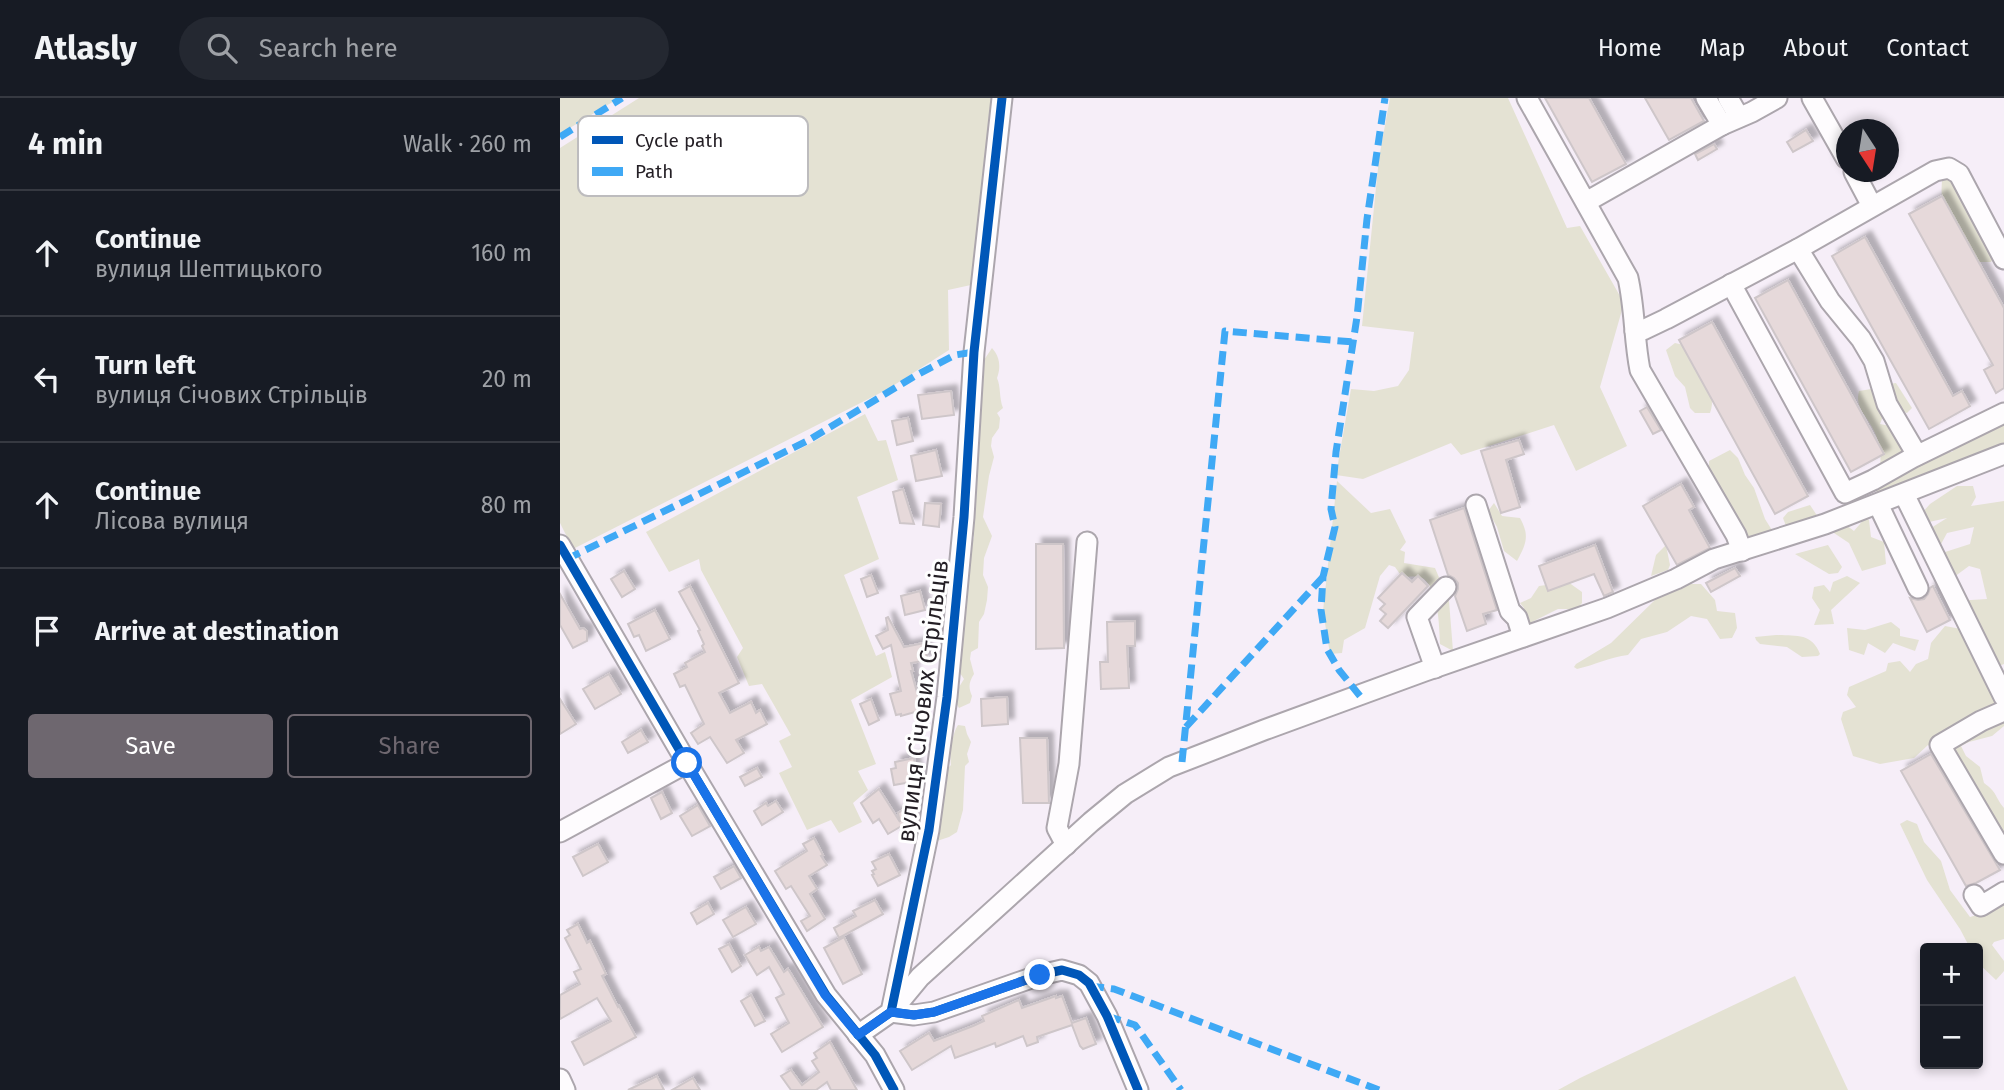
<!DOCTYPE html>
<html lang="en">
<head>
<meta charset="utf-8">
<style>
	body { margin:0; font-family:"Fira Sans",sans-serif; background:#242831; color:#f1f3f6 }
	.controls { position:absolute; right:21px; bottom:21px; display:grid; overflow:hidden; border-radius:7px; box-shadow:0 4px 10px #0003 }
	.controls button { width:63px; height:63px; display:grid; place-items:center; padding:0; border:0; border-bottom:2px solid #363941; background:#171b24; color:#f1f3f6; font:35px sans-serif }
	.compass { position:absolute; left:1276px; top:21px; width:63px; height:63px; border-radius:50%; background:#171b24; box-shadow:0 4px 10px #0003; rotate:168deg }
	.stop { position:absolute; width:21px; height:21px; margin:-16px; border:5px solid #1a73e8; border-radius:50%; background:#fff }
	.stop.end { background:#1a73e8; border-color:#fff; box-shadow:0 2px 7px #0008 }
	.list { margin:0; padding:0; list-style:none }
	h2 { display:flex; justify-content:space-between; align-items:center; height:91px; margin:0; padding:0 28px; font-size:30px }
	h2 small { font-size:23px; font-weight:400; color:#9ea1a6 }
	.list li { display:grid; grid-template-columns:46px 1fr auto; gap:21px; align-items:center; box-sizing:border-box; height:126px; padding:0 28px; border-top:2px solid #363941 }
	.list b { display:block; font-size:26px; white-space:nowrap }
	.list p { margin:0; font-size:23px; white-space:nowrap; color:#9ea1a6 }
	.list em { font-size:23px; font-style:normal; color:#9ea1a6 }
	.actions { display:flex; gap:14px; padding:21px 28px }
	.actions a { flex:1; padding:16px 0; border:2px solid #6e676f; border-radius:7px; text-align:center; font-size:24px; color:#6e676f }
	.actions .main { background:#6e676f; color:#fff }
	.icon { flex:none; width:38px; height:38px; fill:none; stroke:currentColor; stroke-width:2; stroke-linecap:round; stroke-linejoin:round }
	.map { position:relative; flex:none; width:1444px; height:992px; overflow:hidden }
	header { display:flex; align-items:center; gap:42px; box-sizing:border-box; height:98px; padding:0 35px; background:#171b24; border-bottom:2px solid #363941 }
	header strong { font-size:33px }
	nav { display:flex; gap:38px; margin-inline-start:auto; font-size:24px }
	.search { width:490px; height:63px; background:#242831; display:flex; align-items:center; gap:18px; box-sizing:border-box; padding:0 24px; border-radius:38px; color:#9ea1a6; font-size:26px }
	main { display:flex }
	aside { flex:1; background:#171b24 }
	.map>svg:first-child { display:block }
</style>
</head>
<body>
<header>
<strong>Atlasly</strong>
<div class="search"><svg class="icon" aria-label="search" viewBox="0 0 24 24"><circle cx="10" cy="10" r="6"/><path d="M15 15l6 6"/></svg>Search here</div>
<nav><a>Home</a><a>Map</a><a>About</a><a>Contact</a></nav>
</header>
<main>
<aside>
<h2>4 min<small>Walk · 260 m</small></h2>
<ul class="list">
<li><svg class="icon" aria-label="ahead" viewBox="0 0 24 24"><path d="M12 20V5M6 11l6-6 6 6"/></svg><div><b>Continue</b><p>вулиця Шептицького</p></div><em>160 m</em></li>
<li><svg class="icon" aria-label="left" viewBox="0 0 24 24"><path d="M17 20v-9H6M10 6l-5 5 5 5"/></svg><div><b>Turn left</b><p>вулиця Січових Стрільців</p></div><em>20 m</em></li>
<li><svg class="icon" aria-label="ahead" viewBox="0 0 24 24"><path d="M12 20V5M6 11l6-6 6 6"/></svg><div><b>Continue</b><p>Лісова вулиця</p></div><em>80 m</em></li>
<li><svg class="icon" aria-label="arrive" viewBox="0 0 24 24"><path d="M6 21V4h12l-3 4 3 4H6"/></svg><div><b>Arrive at destination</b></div></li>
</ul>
<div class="actions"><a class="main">Save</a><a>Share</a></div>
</aside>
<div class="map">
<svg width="1444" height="992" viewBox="0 0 1444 992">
	<defs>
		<filter id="shadow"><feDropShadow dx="6" dy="-6" stdDeviation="2" flood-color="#0004"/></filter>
	</defs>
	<rect width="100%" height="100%" fill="#f6eef8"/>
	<g fill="#e4e2d3">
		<path d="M0,0H59L0,36Z"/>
		<path d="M79,0H431L411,187L388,192L389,252L328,291L13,451L0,425V50Z"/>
		<path d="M830,0H948L1007,130L1020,128L1064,205L1040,289L1067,348L1016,373L994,327L901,357L891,345L803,381L776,377L791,291L814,293L838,288L849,272L854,234L802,228L819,60Z"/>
		<path d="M1389,79L1398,89L1401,103L1416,118L1434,159L1431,164H1419C1404,149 1386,120 1382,98C1381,93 1382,86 1382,81Z"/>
		<path d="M1115,245L1128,248C1137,267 1159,294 1150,315H1135L1130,310L1125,289L1115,278L1106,252Z"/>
		<path d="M432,250C440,259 441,269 437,280C441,289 439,300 443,310L437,315L440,320L439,330L432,340L431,348L434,359L429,378L423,419L432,438L424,460L423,477L428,489L427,502L424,516L419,524L418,550L411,554L410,561L414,576C409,584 408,589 412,598L410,605L399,610L396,605V594L404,581L400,575L399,559L403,543L401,530L406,516L405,488L409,481L407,461L414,439C403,416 421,418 413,399L422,274L424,262Z"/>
		<path d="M1336,285L1352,310L1347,315L1336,312L1329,286Z"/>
		<path d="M1311,291L1320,299L1325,313L1320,326L1330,328L1346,353L1320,368C1322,354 1319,342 1312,329C1305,316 1295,309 1299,293Z"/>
		<path d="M305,316L318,343L326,342L338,382L297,399L319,461L284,477L316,558L325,554L332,579L291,602L316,666L298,673L308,692L293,705L302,724L279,735L271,722L247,732L219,675L232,669L219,643L231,637L202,586L189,588L177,559L183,550L141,472L139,461L109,474L86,434Z"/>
		<path d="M1444,318V349L1315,398L1318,387L1364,354H1392L1397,347L1420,338L1427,324Z"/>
		<path d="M1170,352L1178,360L1185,377L1194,390L1205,421L1215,437L1191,447L1172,425L1149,370V363Z"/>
		<path d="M777,383L811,415L830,411L846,444L840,452L845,454L844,465L875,470L889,503L893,553L880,546C879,528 879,494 864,481C858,477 849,479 842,479L835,469L829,467L820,478L805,530L784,542L782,555L770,556L763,513Z"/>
		<path d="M1397,388H1413L1416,399L1411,408L1444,403V566L1439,568L1395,503L1427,501L1420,471L1409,468L1394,479L1382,455L1410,446L1414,429L1387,435L1380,448L1371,430L1387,420L1369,424L1364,422L1362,415L1370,406Z"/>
		<path d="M934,405L942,418L960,420C970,438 966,446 957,463L944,453L937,429L928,413Z"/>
		<path d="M1250,407L1260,422L1245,435L1226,428L1223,420L1228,414Z"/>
		<path d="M1305,420L1309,422L1311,439L1324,444L1326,466L1302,473L1289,445L1271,433L1286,427L1294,433Z"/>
		<path d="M1106,447L1110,467L1108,472L1091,478L1096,457Z"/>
		<path d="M1268,447L1282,469L1278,475L1269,476L1235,456Z"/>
		<path d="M1287,478L1300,485L1271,512L1274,526L1254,527L1260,512L1252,500L1254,489L1264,487L1270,494L1273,484Z"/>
		<path d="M1008,484L1022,494V505L1017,511H998L970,525L964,521V510L960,505L971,500L979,488Z"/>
		<path d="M1131,486H1141L1155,502L1157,513L1175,515L1177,530L1172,540L1160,541L1147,521L1131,518L1107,534L1081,541L1068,557C1050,559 1035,567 1017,571L1014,569L1016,566L1051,545L1098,499Z"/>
		<path d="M1331,524L1340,531V538L1359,542L1355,553L1333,545L1325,555L1308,545L1304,557L1289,552L1287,530L1305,532Z"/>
		<path d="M1385,528L1401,531L1444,586L1437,615L1392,628L1395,636L1375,651L1368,647L1354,660L1320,666L1293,658L1281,621L1283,614L1296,609L1287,597L1289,589L1326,573L1328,565L1340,563L1350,574L1356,566L1368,561L1371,545Z"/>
		<path d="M1216,537C1236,538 1252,535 1260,556L1258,558L1242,559L1227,549L1200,546L1196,542L1195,539Z"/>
		<path d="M1432,623L1444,625V628L1432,638L1409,644L1401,648L1406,658L1420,669L1424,685C1437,694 1435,699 1444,710V748L1388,647Z"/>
		<path d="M398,627L405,628L407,636L411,644L407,656L409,664L405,668L403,712L397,734L389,739L377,743L373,736L387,671L391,667C389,656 392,636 398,627Z"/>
		<path d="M1347,722L1357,726L1364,744L1381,763L1390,792L1410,819C1424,816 1431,803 1444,797V841L1434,844L1432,847L1444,863V873L1436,882L1418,865V850H1410L1400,831L1367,782L1340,726Z"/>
		<path d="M1235,878L1288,992H998L1020,980Z"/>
	</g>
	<g fill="#e6d9da" stroke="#cec6c9" stroke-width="2" filter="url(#shadow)">
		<path d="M985,0H1029L1066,66L1032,84Z"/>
		<path d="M1085,0H1131L1144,23L1109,42Z"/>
		<path d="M1246,32L1253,43L1233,54L1227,44Z"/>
		<path d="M1154,46L1157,51L1138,62L1135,56Z"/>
		<path d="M1382,98L1444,210V290L1436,295L1424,272L1433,267L1349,116Z"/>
		<path d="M1305,139L1393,298L1402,293L1410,308L1369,331L1272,158Z"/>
		<path d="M1228,182L1324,356L1291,374L1195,200Z"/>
		<path d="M1152,224L1248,398L1215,416L1119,242Z"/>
		<path d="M391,293L394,317L362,321L358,297Z"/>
		<path d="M1087,309L1101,332L1093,336L1080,313Z"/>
		<path d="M348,320L353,343L337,347L332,323Z"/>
		<path d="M959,342L964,356L946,362L960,409L941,415L921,353Z"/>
		<path d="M376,352L382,378L356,383L351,358Z"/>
		<path d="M1121,386L1134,409L1129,412L1150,450L1117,467L1083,408Z"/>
		<path d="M343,391L354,426L340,425L333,394Z"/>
		<path d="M365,405L381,406L379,429L363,427Z"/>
		<path d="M904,410L937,512L923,516L926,526L907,533L895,498L898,491V485L894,480L888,477L870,422Z"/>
		<path d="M476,446H503L504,550L476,551Z"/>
		<path d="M1035,447L1053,494L1044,498L1034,476L988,493L979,468Z"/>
		<path d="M1175,470L1180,478L1151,494L1146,485Z"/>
		<path d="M64,473L75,491L62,499L51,481Z"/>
		<path d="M842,475L852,484L858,478L868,488L828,530L820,523L826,516L820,511L825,506L818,500Z"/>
		<path d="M311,477L318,495L307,499L301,481Z"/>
		<path d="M130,488L179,585L159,595L170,615L191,604L196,615L200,612L207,626L176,642L184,655L167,665L150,639L138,646L131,635L144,626L125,587L120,589L114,576L127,569L125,565L145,554L142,548L144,546L138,533L140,532L119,494Z"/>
		<path d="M1373,488L1390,522L1367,534L1350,500L1358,502L1364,501L1368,496L1370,490Z"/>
		<path d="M360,493L365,512L345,517L341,498Z"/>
		<path d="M0,496L20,531L23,530L27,533V543L13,550L0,527Z"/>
		<path d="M95,512L110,541L86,553L79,537L74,539L68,526Z"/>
		<path d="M328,519L344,549L364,545L368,562L351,565L353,573H351L362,612L341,618V616L336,617L330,596L341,593L331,547L323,551L316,538L328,532L326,520Z"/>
		<path d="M575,523V548H567L569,590L541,591L540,564H548L547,524Z"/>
		<path d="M49,576L61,596L35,611L23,591Z"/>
		<path d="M447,599L448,626L422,628L421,601Z"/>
		<path d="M0,601L16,626L0,636Z"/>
		<path d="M311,601L319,622L309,627L300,606Z"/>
		<path d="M81,632L88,644L68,655L62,644Z"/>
		<path d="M460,640H487L489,705H463Z"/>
		<path d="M1371,656L1440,772L1416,785L1406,788L1341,673Z"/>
		<path d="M354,660L357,683L334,687L331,671L336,670L335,664Z"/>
		<path d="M197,670L202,679L185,688L180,679Z"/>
		<path d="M319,691L340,724L338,715L348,709L355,720L328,736L319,721L313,725L301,705Z"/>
		<path d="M102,694L112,715L101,721L91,700Z"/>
		<path d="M216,703L223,714L202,727L194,713L206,705L208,708Z"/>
		<path d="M138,707L150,728L132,738L120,718Z"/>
		<path d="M254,740L263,757L261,758L267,767L249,778L257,791L250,796L265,821L247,833L241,823L250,818L231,788L226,791L215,773L247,753L243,746Z"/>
		<path d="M38,746L48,764L23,778L13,759Z"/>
		<path d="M329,756L340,777L318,788L312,777L314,776L312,773L316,771L312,764Z"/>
		<path d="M174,768L181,780L161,791L154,779Z"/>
		<path d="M315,802L323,816L279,840L274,830L296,818L293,813Z"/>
		<path d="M148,805L154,816L137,826L131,815Z"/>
		<path d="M186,809L196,826L173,839L163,822Z"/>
		<path d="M18,826L27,845L30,843L46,876L42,878L58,909L59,908L76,939L24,967L12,944L51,923L37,900L0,921V897L20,886L14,874L21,871L5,840L10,837L7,832Z"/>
		<path d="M284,839L302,876L283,886L264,850Z"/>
		<path d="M169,846L181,868L172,874L159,851Z"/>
		<path d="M199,849L201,853L209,849L224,874L228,871L263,929L222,954L211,936L229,925L216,900L224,896L209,869L197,877L185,857Z"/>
		<path d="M191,897L205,923L195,928L181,903Z"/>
		<path d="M496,898V900L502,898L512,925L526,920L536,946L523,951L520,948L512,927L477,939L478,944L467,948L463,938L436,949L435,945L395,960L391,948L352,972L340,953L369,935L374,943L413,928L424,923L422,918L459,902L462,910Z"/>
		<path d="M270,944L297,992H271L267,984L256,992H231L221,978L231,972L242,987L259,974L252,963L257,960L254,955Z"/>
		<path d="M97,978L104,992H68Z"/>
		<path d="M133,980L140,992H112Z"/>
	</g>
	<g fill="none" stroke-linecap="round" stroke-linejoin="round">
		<defs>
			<g id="minor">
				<path d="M967,0L1068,180C1075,211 1074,242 1080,272L1176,437L1182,453"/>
				<path d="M1146,0L1162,27"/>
				<path d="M1168,0L1179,19"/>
				<path d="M1252,0L1286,60"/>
				<path d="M1294,74L1312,108"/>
				<path d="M1026,104L1162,27L1192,14L1217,0"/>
				<path d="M1238,151L1270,203L1301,241L1314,263L1327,306L1357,357"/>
				<path d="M1171,186L1285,395L1313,382L1352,360L1444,315"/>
				<path d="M1075,233L1083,232L1106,221L1238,151L1375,73L1389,70L1399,76L1444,161"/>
				<path d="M1344,396L1444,599"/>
				<path d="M1318,406L1358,490"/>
				<path d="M916,407L950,513L957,520L963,539"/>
				<path d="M0,447L127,665L266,897L315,957L334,992"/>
				<path d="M875,570L857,519L886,489"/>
				<path d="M1444,613L1421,623L1380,647L1444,756"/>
				<path d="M0,734L127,665"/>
				<path d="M506,747L497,730L509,666L527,444"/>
				<path d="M1414,797L1421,808L1444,794"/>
				<path d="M331,914L360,879L531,724L565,696L609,669L704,632L865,573L1047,510L1116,481L1154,461L1265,426L1444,356"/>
				<path d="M331,914L354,917L374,914L480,877L502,872L519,877L529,885L547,918L578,992"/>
				<path d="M298,937L331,914L369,732L387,599L404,419L414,254L442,0"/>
				<path d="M0,981L5,992"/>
			</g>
		</defs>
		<use href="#minor" stroke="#aca6ad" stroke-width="23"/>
		<use href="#minor" stroke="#fefcfe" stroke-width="19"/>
		<g stroke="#3fa9f5" stroke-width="7" stroke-dasharray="14 7" stroke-linecap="butt">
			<path d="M0,39L62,0"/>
			<path d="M7,461L247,343L355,278L395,257L414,254"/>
			<path d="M800,598L779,572L767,551L761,512L763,479L775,429L771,411L776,354L797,219L807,121L825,0"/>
			<path d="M626,629L763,479"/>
			<path d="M622,664L665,233L793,244"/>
			<path d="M530,888L554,891L819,992"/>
			<path d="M547,918L575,927L621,992"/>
		</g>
		<defs>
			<g id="cycleway">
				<path d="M0,447L127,665L266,897L315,957L334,992"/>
				<path d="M331,914L354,917L374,914L480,877L502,872L519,877L529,885L547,918L578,992"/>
				<path d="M298,937L331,914L369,732L387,599L404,419L414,254L442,0"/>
			</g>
		</defs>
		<use href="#cycleway" stroke="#fff" stroke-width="13"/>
		<use href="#cycleway" stroke="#0057b8" stroke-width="9"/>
	</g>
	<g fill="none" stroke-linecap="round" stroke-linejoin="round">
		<path stroke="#1a73e8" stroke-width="9" d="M127,665L265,897L298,937L331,914L354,917L374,914L480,877"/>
	</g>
	<g text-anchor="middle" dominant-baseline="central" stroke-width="6" stroke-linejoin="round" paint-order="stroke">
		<g font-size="24" fill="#241f25" stroke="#fff">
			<text transform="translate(363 603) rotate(-83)">вулиця Січових Стрільців</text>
		</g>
	</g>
	<rect x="18" y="18" width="230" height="80" rx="10" fill="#fff" stroke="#bdbcbe" stroke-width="2"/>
	<rect x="32" y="38" width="31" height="8" fill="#0057b8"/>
	<rect x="32" y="69" width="31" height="9" fill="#3fa9f5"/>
	<g font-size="19" fill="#241f25">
		<text x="75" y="49">Cycle path</text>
		<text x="75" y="80">Path</text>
	</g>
</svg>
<div class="controls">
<button>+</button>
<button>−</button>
</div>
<svg class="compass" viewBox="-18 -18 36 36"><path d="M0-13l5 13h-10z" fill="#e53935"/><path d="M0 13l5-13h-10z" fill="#9ea1a6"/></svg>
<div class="stop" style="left:127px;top:665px"></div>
<div class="stop end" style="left:480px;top:877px"></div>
</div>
</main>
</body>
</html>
